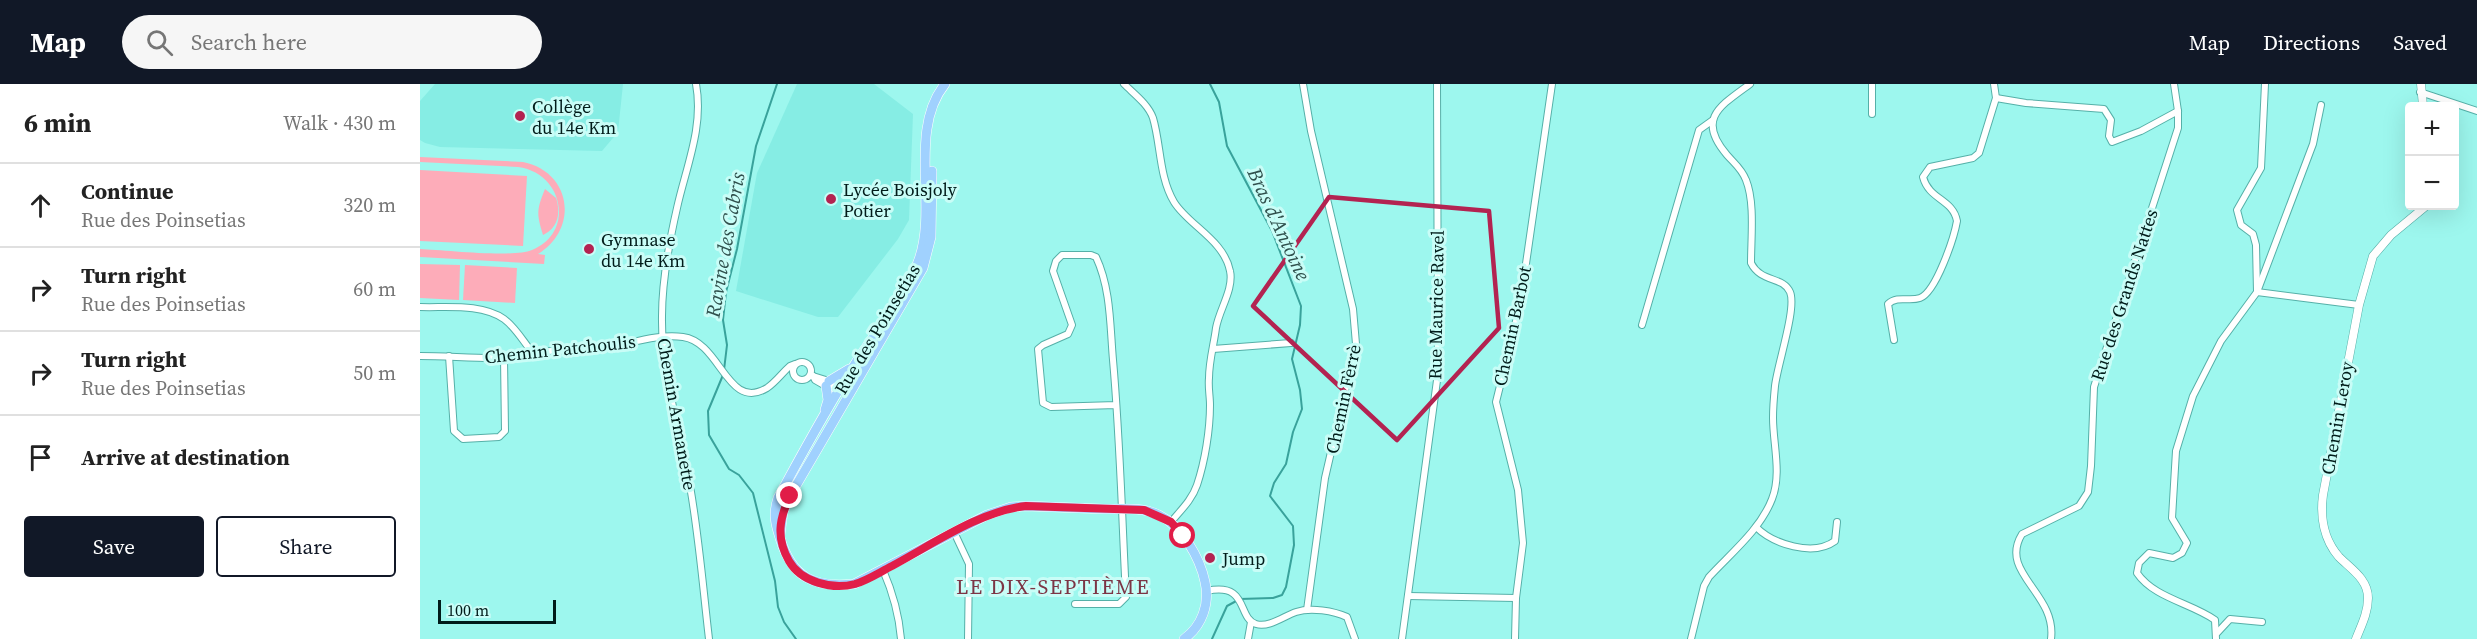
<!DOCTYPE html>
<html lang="en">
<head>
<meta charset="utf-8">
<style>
	body { margin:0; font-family:"Source Serif 4",serif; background:#f6f6f6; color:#222 }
	.controls { position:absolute; right:18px; top:18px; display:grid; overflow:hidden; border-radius:6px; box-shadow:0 6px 24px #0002 }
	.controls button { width:54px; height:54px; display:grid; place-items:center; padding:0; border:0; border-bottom:2px solid #e0e0e0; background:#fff; color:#222; font:30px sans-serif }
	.scale { position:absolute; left:18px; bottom:15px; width:118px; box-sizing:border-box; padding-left:6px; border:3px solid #011c1a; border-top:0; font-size:16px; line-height:21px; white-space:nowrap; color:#011c1a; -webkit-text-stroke:4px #c9fdf7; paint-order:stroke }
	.stop { position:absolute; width:18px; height:18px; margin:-14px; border:4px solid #e11d48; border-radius:50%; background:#fff }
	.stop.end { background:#e11d48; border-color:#fff; box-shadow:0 2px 6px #0008 }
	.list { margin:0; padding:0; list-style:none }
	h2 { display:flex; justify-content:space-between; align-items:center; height:78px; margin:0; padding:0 24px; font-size:26px }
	h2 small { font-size:20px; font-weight:400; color:#767676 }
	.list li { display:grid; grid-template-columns:39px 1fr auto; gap:18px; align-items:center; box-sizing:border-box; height:84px; padding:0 24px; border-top:2px solid #e0e0e0 }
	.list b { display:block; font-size:22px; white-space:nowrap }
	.list p { margin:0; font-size:20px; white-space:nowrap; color:#767676 }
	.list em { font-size:20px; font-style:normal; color:#767676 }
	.actions { display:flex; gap:12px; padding:18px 24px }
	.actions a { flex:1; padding:14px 0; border:2px solid #111827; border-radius:6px; text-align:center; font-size:21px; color:#111827 }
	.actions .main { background:#111827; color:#fff }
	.icon { flex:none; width:33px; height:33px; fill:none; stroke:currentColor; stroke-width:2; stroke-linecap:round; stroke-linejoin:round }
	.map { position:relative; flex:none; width:2057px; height:555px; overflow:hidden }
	header { display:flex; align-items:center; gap:36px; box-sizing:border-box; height:84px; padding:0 30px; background:#111827; color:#fff }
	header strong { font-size:28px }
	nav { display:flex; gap:33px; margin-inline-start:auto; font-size:21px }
	.search { width:420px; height:54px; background:#f6f6f6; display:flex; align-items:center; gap:15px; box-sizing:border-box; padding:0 21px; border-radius:33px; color:#767676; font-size:22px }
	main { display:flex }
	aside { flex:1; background:#fff }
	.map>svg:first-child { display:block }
</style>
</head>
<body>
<header>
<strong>Map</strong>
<div class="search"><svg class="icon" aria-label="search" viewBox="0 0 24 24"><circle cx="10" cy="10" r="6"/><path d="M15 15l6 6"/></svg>Search here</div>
<nav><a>Map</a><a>Directions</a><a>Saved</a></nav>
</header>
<main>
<aside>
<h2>6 min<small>Walk · 430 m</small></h2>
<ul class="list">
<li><svg class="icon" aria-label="ahead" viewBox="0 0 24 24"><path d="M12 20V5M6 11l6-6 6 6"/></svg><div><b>Continue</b><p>Rue des Poinsetias</p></div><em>320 m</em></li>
<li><svg class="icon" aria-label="right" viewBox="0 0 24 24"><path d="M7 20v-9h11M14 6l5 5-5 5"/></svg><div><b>Turn right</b><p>Rue des Poinsetias</p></div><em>60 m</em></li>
<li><svg class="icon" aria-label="right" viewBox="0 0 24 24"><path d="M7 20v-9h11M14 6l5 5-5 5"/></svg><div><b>Turn right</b><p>Rue des Poinsetias</p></div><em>50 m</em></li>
<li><svg class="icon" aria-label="arrive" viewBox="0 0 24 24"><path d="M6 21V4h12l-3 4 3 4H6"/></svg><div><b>Arrive at destination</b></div></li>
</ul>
<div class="actions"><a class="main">Save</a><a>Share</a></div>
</aside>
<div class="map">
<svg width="2057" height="555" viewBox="0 0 2057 555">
	<rect width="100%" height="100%" fill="#9df7ee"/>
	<g fill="#86ede4">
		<path d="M15,0H203L198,48L182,67L20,63L5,59L0,56V17Z"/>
		<path d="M377,0H454L493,30L489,136L478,155L418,233H398L316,207L337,89Z"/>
	</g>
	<g fill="#fdacb9">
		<path d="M0,73L103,78C152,88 159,145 118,170L125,171L124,180L0,173V165C25,166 92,174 112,166C155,149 144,89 98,83L0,78Z"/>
		<path d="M0,86L107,92L103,162L0,157Z"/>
		<path d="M125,105L136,114C141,129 138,144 123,151C116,129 117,125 125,105Z"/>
		<path d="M0,180L40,181L39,216L0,214Z"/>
		<path d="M45,181L97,184L95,219L43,216Z"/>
	</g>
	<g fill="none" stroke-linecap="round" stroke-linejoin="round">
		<g stroke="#39a29b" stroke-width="2">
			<path d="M790,0L799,18L807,62L852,147L881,222L880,241L872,275L880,306L882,325L873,348L866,380L854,399L850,412L873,442L874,461L866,503L862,511L853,514L820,515L807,522L792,555"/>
			<path d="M304,286L307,261L303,236L306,208L317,165L336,62L357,0"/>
			<path d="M303,291L288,327L289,351L309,385L319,391L333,409L355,497L358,523L364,538L376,555"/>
		</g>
		<defs>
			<g id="minor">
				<path d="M276,0C284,43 266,83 257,124C249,159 242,196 242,232C241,289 260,346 270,402C279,453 283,504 289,555"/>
				<path d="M704,0C714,10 728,20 733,34C741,61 739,93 754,118C768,141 804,156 810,187C814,205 799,226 796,244C794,260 789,277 789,294C788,303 790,312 790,321C790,346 785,377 777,401C772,416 760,427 751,438"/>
				<path d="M883,0L891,47L933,225L936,260L905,394L887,526"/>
				<path d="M2000,8L2057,27"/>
				<path d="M1576,14L1606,19L1684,25L1691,36L1689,52L1692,58L1721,47L1758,27"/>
				<path d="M1901,21L1893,60L1837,208L1939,221"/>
				<path d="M1452,30V0"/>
				<path d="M0,223C26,224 61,219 84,235C95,243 103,257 112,268"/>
				<path d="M1222,241L1279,46L1293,36"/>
				<path d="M1474,256L1468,220C1478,211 1489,218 1500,214C1516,208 1534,154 1537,137C1533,115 1509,116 1503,93L1510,83L1553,74L1559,69L1576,14L1574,0"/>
				<path d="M793,265L871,259"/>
				<path d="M0,272C24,272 49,274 73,274C87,274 100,269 114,268C135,266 156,267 177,265C205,262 235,249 263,253C301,258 307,328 347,304C356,298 362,289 370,282L375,280"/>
				<path d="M29,272L34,347L43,355L79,353L85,347L84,274"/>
				<circle cx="382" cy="287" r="9"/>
				<path d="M393,292L395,296C407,302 418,313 431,305"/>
				<path d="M393,292L409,297L422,306"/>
				<path d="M1336,443C1353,460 1393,473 1415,457L1417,438"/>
				<path d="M534,448L549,480L548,555"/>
				<path d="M463,486C473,509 479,530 481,555"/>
				<path d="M787,507C829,498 817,534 836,540C849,544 864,532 876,528C891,523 914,527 927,533L935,555"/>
				<path d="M988,512L1096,514"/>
				<path d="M655,520H699L706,513C702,434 700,355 693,276C690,242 691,205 676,173L671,171H642L636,177L633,187L652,241L648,250L623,261L618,265L623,319L631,323L696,321"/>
				<path d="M1797,549L1810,535L1842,538"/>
				<path d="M828,555L831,538"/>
				<path d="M982,555L1018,289L1017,0"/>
				<path d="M1095,555L1096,514L1103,459L1098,406L1076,318L1100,221L1132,0"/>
				<path d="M1271,555L1284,502L1289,493C1311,469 1340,446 1352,415C1362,390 1353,360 1353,334C1353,323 1354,312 1355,302C1357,282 1377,224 1370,208C1363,192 1341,199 1331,179C1331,154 1335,118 1326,96C1322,85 1314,79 1307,71C1276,35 1300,22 1330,0"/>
				<path d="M1631,555C1637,509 1578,489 1602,450L1659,422L1668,408L1671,382L1674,303L1758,44V27L1754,0"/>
				<path d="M1796,555L1795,536C1771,519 1734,514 1717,489L1719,479L1729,469L1753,474L1762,469L1767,459L1752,434L1756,367L1773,312L1801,257L1837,208L1836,161L1833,150L1821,141L1817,126L1841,84L1845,0"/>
			</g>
			<g id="tertiary">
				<path d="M2001,0L2003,22"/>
				<path d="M1936,555C1941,542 1948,529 1948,514C1948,495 1931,485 1919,473C1904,456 1900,433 1903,411L1939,221L1953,172L1971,151L2006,122"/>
			</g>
			<g id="primary">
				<path d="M525,0C487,47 519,125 498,178C484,217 454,249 433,283C406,325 382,370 358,414C353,429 355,439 360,454C372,494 394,504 434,500L567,431L591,423L606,422C632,423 658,424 684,425C703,425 722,423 739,431C762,442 780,474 785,498C790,520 782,542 764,555"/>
				<path d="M409,297L429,285"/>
				<path d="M405,326L408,316L406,302"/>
				<path d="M360,451L363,428L370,412L503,184L511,153L512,87"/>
			</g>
		</defs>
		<use href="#minor" stroke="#55b0a8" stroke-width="8"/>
		<use href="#tertiary" stroke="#55b0a8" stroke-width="9"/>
		<use href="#primary" stroke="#fff" stroke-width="10"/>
		<use href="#minor" stroke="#fff" stroke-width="6"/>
		<use href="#tertiary" stroke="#fff" stroke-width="8"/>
		<use href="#primary" stroke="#a0d1fe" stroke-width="9"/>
	</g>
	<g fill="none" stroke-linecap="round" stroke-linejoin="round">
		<path stroke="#e11d48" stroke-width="8" d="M370,412C359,435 356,454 369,477C381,498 412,506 435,500C448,496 460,488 472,482C513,460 560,427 606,422L724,426L751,438L763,452"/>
	</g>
	<path fill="none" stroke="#b32351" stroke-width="4.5" stroke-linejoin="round" d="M909,113L1069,127L1079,244L977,356L833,222Z"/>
	<g fill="#b32351" stroke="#c9fdf7" stroke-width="2">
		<circle cx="100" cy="32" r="6"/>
		<circle cx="411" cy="115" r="6"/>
		<circle cx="169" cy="165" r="6"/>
		<circle cx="790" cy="474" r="6"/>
	</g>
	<g text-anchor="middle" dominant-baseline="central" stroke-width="6" stroke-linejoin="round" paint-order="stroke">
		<g font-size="18" fill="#011c1a" stroke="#c9fdf7" text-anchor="start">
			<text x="112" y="22">Collège<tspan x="112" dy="21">du 14e Km</tspan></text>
			<text x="423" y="105">Lycée Boisjoly<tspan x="423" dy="21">Potier</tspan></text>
			<text x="181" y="155">Gymnase<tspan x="181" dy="21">du 14e Km</tspan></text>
			<text x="802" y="474">Jump</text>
		</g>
		<g font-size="18" fill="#011c1a" stroke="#c9fdf7">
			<text transform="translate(1704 211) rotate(-72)">Rue des Grands Nattes</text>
			<text transform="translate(1016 221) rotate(-89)">Rue Maurice Ravel</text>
			<text transform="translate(1092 242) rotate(-78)">Chemin Barbot</text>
			<text transform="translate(457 245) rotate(-59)">Rue des Poinsetias</text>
			<text transform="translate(140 265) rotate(-6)">Chemin Patchoulis</text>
			<text transform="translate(923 315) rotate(-78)">Chemin Fèrrè</text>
			<text transform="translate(257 330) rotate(80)">Chemin Armanette</text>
			<text transform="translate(1917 334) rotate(-80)">Chemin Leroy</text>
		</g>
		<g font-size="20" font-style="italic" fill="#30504d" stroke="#c9fdf7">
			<text transform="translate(859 140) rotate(65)">Bras d'Antoine</text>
			<text transform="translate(305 161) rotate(-80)">Ravine des Cabris</text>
		</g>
		<g font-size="21" letter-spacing="1.5" fill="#7c3545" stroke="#c9fdf7">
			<text x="633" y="502">LE DIX-SEPTIÈME</text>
		</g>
	</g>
</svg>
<div class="controls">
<button>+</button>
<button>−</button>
</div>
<div class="scale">100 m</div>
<div class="stop" style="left:763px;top:452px"></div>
<div class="stop end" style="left:370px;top:412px"></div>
</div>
</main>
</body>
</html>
